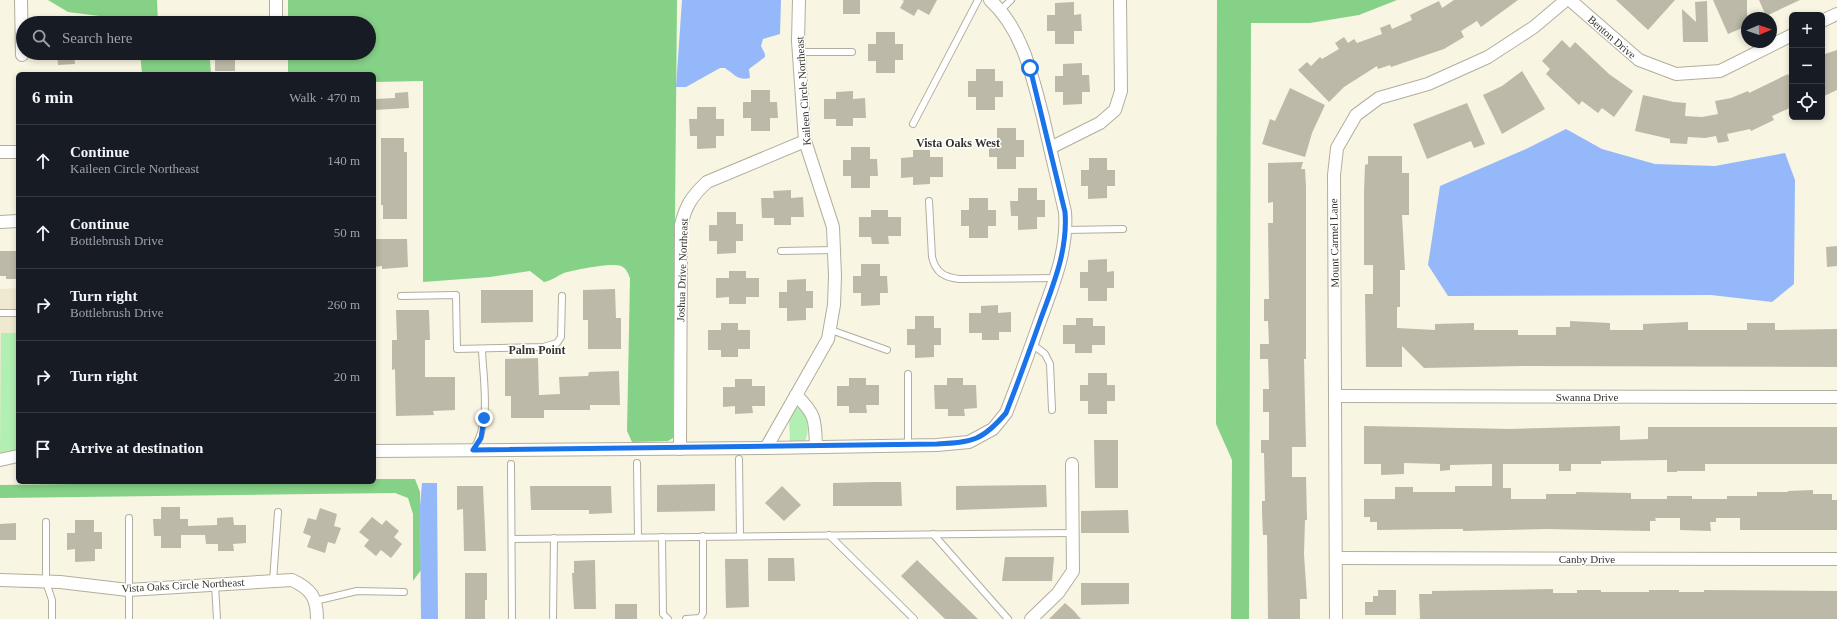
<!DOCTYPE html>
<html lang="en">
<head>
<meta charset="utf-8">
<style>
	body { margin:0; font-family:"Times New Roman",serif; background:#242831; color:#f1f3f6 }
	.controls { position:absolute; right:12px; top:12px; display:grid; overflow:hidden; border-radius:6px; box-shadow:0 2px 6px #0003 }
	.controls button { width:36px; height:36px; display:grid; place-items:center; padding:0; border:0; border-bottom:1px solid #363941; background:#171b24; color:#f1f3f6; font:20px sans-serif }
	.compass { position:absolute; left:1741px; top:12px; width:36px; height:36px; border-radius:50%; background:#171b24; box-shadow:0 2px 6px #0003; rotate:88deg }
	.stop { position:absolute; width:12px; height:12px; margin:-9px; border:3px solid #1a73e8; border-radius:50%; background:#fff }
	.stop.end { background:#1a73e8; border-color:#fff; box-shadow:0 1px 4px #0008 }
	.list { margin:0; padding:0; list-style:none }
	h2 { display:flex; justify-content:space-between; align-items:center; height:52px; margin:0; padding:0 16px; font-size:17px }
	h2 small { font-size:13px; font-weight:400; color:#9ea1a6 }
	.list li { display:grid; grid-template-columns:26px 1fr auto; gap:12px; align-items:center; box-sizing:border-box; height:72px; padding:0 16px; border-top:1px solid #363941 }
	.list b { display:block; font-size:15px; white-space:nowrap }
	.list p { margin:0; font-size:13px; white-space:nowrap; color:#9ea1a6 }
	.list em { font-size:13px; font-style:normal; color:#9ea1a6 }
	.icon { flex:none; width:22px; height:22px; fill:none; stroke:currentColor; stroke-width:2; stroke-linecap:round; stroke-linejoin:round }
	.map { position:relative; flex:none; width:1837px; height:619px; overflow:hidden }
	.search { position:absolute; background:#171b24; box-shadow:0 2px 6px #0003; left:16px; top:16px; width:360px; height:44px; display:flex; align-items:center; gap:10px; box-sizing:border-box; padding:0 14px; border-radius:22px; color:#9ea1a6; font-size:15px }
	.panel { position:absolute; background:#171b24; box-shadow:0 2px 6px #0003; left:16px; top:72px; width:360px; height:412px; border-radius:6px }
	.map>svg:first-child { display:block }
</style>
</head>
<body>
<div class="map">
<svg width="1837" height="619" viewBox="0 0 1837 619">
	<rect width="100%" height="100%" fill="#f9f5e3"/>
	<path fill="#efe9cf" d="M18,288V450L0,452V289Z"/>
	<g fill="#b2efb2">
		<path d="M1,333H18V451L0,455Z"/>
		<path d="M801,406C808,415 810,432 805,441L790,442L789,417L793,409Z"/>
	</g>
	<g fill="#85d187">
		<path d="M48,0H157L158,23H135L123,19L68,12Z"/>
		<path d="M288,0H677L673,438L668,441L632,442L627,431L630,278C628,273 626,268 621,266C612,262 573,270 564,273C557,276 551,281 544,282L530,271L490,277L423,282V81L374,82V74H288V53H369V23H288Z"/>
		<path d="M1217,0H1397L1359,15L1310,23H1251L1249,619H1231L1232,460L1216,424Z"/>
		<path d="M140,53H159L160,60H210L211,74H142Z"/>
		<path d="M374,479H415L420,492L421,570L413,581V514L408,498L395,493L0,498V485L210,482H374Z"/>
	</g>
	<g fill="#95b8fa">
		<path d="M682,0H781L780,34L763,39L761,46L765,54V57L749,69L750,78C738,81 734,74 725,68H720L686,87H676Z"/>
		<path d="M1566,129L1602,149L1655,164L1715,166L1785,153L1795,180L1794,284L1772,302L1711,295L1448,296L1428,265L1440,186L1526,149Z"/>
		<path d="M422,483H437L438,619H421L420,507Z"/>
	</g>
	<g fill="#bdb9a8">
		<rect x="843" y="0" width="17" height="14"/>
		<path d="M902,0H937L929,15L918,9L914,16L900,8L904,1Z"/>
		<path d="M1454,0H1518L1481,27L1477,21L1461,31L1464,37L1444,49L1391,67L1390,65L1378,69L1377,66L1344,87L1329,102L1298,70L1307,62L1311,66L1320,57L1322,59L1339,49L1335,43L1344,37L1348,43L1354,39L1357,43L1382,34L1380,28L1390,24L1392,29L1412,20L1410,15L1439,1L1442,8Z"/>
		<path d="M1616,0H1675L1648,30Z"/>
		<path d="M1713,0H1747V26L1728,34Z"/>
		<path d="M1759,0H1800L1766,16Z"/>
		<path d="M1707,1L1708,42H1683L1682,9L1696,22L1695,2Z"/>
		<path d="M1074,2V15L1081,14L1082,31H1074V44H1055V31H1047V15H1055V3Z"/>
		<path d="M876,32H895V44H903V60H895V73H876V61H868V44H876Z"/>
		<path d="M1562,40L1570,48L1575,42L1609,74L1633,91L1614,117L1602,108L1598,113L1582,101L1579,105L1546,74L1550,69L1542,61Z"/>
		<path d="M1837,50V90L1822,97V55Z"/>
		<path d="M57,53H74L75,64L58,65Z"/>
		<rect x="215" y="53" width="20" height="18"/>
		<path d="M1082,63V75H1089L1090,92H1082V104L1063,105V92H1055V76H1063V64Z"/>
		<path d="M976,69H995V81H1003V97H995V110H976V97H968V81H976Z"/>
		<path d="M1522,71L1545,109L1502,134L1483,95L1502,86Z"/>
		<path d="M1788,74L1792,81V107L1772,116L1774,120L1751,131L1750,129L1727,134L1729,141L1718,143L1716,136L1705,138L1688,137L1687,144L1670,143V139L1635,131L1643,95L1674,102L1686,103L1685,116L1702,117L1718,114L1715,101L1731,98L1748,91L1749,93Z"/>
		<path d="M1290,88L1325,105L1312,133L1305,157L1262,144L1270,119L1275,121Z"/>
		<path d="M751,90H770V102H777L778,118H770V131H751V118H743V102H751Z"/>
		<path d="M853,91V99L865,98L866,118H853V126H836V119H824V99H836V92Z"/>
		<path d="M408,92L409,108L374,110V99L395,98V93Z"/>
		<path d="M1467,103L1485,144L1474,148L1471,141L1427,159L1413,124Z"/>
		<path d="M697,107H716V119H724V136H716V148L697,149V136H690L689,119H697Z"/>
		<path d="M997,128H1016V140H1024V157H1016V169H997V157H989V140H997Z"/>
		<path d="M381,138H404V152H407V219H383V205H381Z"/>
		<path d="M851,147H870V159H877L878,176H870V188H851V176H843V160H851Z"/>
		<path d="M913,150H930V157H943V177H930V184L913,185V177L901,178V158L913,157Z"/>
		<path d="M1368,156H1402V173H1409V215H1402L1405,270H1400V307H1397V328L1435,330V324L1474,323V330H1518V335H1556V327H1570V321L1610,323V330H1643V324L1688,322V330H1747V323H1775V330L1837,329V367L1522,366L1424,368L1402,346V367H1366L1365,294H1373V265H1364V191L1365,165L1368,164Z"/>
		<path d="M1089,158H1107V170H1115V186H1107V198L1088,199V186H1081V170H1089Z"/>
		<path d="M1303,162L1301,169H1305L1306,186V359H1304L1306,447H1292V477H1306L1307,520H1305L1304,554L1307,599H1300V619H1268L1267,535H1263L1262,513V501H1265L1264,453H1261V440H1269V412H1263V389H1269L1268,359H1260V344H1269L1268,321H1264V299H1269L1268,223H1273V202L1268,203V163Z"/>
		<path d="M1018,188H1037V200H1045V217H1037V229L1018,230V216H1011L1010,201H1018Z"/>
		<path d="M791,190V198L803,197L804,217H791V225H774V218H762L761,198H774L773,191Z"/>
		<path d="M969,198H988V210H996V226H988V238H969V226H961V210H969Z"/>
		<path d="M871,210H888V217H901V236H888L889,244H872L871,237H859V217H871Z"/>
		<path d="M717,212H736V224H743V241H736V253L717,254V241H709V225H717Z"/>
		<path d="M374,239H407L408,267L382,269V266L374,267Z"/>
		<path d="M1837,246V266L1827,267L1826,247Z"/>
		<path d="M0,251H18V279H6V276H0Z"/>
		<path d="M1107,259V272L1114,271V288H1107V301H1088V288H1080V272H1088V260Z"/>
		<path d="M861,264H880V276H887L888,293H880V305L861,306V293H853V276H861Z"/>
		<path d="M729,271H746V278H759V297H746V304H729V297L716,298V278H729Z"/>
		<path d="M806,279V291H813V308H806V320L787,321V308H779V292H787V280Z"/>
		<path d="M615,289L616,318H621V349H588V320H583V290Z"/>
		<path d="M481,290H533V322L481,323Z"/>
		<path d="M998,305V313L1011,312V332H999V340H982V333H969V313H981V306Z"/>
		<path d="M396,310H429L430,340H425V377H455V410L433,411L434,415L396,416L395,369L392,370V340H397Z"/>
		<path d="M915,316H934V328H941V345H934V357L915,358V345H907V329H915Z"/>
		<path d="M1076,318H1093V326H1105V345H1092V353H1075V344H1063V325H1076Z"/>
		<path d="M721,323H738V330H750V349H738V357H721V350H708V330H721Z"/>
		<path d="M538,358L539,395L560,394L559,377L588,376L589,372L619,371L620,405H590V410H544V418H511V396H505V359Z"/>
		<path d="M1088,373H1107V385H1115V401H1107V414H1088V401H1080V385H1088Z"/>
		<path d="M849,378H866V385H879V405H866L867,413H849V406H837V386H849Z"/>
		<path d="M947,378H963V385H976L977,408L964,409L965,416H948V409H935L934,385H947Z"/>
		<path d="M735,379H752V386H765V406H752L753,413L735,414V406L723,407V387H735Z"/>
		<path d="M1364,426L1510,429L1620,426V440L1648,439V427H1837V464H1705V471H1677V472H1667V460L1601,461V464H1571V471H1559V464H1503V488H1511V499H1546V494H1576V492L1631,493V499H1667V496H1692V499H1727V496H1757V492H1788V491L1813,490V494H1832V500H1837V530H1740V518H1716V522H1710L1711,531L1680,530V518H1655L1656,521H1650V531L1546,529L1463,531V529H1446L1377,530V522H1370V517H1364V499H1395V487H1413V492H1455V486H1492V464L1450,465V470L1440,471V464L1404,463V474L1381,475V464H1364Z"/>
		<path d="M1094,440H1118V488H1095Z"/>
		<path d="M875,482H901L902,506H833V483Z"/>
		<path d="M715,484V511L657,512V485Z"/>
		<path d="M1046,485L1047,507L956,510V486Z"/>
		<path d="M457,486H483L486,551H464L463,509L457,510Z"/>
		<path d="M530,486H611L612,513L589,514V510H531Z"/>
		<path d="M782,486L801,505L784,521L765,503Z"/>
		<path d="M161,507H180V519H188V526L217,525V518L233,517L234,525H246V543L233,544L234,551H218V544H206L205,535H181V548H161V536H154L153,519H161Z"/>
		<path d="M320,508L337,514L334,526L341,528L335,544L328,542L325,553L307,547L311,536L303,533L308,518L316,520Z"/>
		<path d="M1128,510L1129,533H1081V511Z"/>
		<path d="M372,517L382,525L386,520L399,531L394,537L402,544L391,558L381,550L376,556L364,546L369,540L359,532Z"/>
		<path d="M75,520H94V532H102V549H95V561L75,562V549L67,550V533H75Z"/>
		<path d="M16,523V540H0V524Z"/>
		<path d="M1005,557H1054L1052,581H1002Z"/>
		<path d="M768,558H794L795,581H768Z"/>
		<path d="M725,559H748L749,607L726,608Z"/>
		<path d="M595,560L596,609H574L572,573H574V561Z"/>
		<path d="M917,560L951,593L978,619H945L901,576Z"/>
		<path d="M465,573H487V600H485V619H465Z"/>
		<path d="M1081,583H1129V604L1081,605Z"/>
		<path d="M1553,589V593H1577V590H1601V592H1649V590H1679V592H1704V590L1837,591V619H1420L1419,594H1432V591Z"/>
		<path d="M1378,590H1396V615H1365V602H1373V596H1378Z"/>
		<path d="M1065,603L1073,610L1081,619H1049Z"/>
		<rect x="615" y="604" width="22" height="15"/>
	</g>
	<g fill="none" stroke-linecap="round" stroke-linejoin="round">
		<defs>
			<g id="service">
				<path d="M1001,10L1011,0"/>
				<path d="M799,52H852"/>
				<path d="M913,124L978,0"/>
				<path d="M929,201L932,257C936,273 944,277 959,279L1056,278"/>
				<path d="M1066,230L1123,229"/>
				<path d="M781,251L834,250"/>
				<path d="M401,296L456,295L457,349L543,347L557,343L561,337L562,296"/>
				<path d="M0,313H18"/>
				<path d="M831,330L887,350"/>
				<path d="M1032,344L1045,354L1050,364L1052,410"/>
				<path d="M908,445V374"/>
				<path d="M473,450C492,422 483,381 482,349"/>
				<path d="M739,459L740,536"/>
				<path d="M637,463L638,537"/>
				<path d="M511,464L512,619"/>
				<path d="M129,518V619"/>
				<path d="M46,522V582L52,600V619"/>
				<path d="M933,534L1008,619"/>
				<path d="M829,535L914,619"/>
				<path d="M662,537L663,614L668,619"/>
				<path d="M512,539L1073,533"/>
				<path d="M273,581L278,512"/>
				<path d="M215,585L217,619"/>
				<path d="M315,601L357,591L404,592"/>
				<path d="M553,619L554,538"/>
				<path d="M686,619L700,618L703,613V536"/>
			</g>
			<g id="minor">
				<path d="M21,0L22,55"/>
				<path d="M1570,0L1639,60L1676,74L1720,71L1792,35"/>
				<path d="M1822,21L1837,14"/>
				<path d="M276,23V0"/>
				<path d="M1050,148L1100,123L1115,110L1121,91L1120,0"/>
				<path d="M0,152H18"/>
				<path d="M0,222L18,221"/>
				<path d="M796,395C816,415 815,419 816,447"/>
				<path d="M1336,396L1837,397"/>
				<path d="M766,448L828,339L834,305L835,276L833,227L805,141L798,41L799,0"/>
				<path d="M680,449L681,225C686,205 692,196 707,182L805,141"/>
				<path d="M374,451L766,448L937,445L969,442L993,429L1006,413C1018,383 1029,352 1040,321C1053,285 1068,251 1065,212C1058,181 1050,149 1043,117C1032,76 1023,30 990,0"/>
				<path d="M0,460L18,456"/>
				<path d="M1336,558L1837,559"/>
				<path d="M0,580L60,582L128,590L292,580C311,589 317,597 317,619"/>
				<path d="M1031,619L1058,593L1073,571L1072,464"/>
				<path d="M1336,619L1334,175L1337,148L1356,115L1379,98L1428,84L1488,57L1534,27L1566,0"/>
			</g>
		</defs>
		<use href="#service" stroke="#b2ae9d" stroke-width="8"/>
		<use href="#minor" stroke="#b2ae9d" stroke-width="14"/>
		<use href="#service" stroke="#fff" stroke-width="6"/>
		<use href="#minor" stroke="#fff" stroke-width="12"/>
	</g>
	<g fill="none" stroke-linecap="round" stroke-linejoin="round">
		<path stroke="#1a73e8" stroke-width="5" d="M484,418L481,438L473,450L937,444C973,442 982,441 1006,413C1018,383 1029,352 1040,321C1053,285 1068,251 1065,212L1030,68"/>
	</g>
	<g text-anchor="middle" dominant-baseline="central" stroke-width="3" stroke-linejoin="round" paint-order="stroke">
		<g font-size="11" fill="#35332c" stroke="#fff">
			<text transform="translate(1612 37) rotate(41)">Benton Drive</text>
			<text transform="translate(803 91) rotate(-94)">Kaileen Circle Northeast</text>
			<text transform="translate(1334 243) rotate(-91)">Mount Carmel Lane</text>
			<text transform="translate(682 270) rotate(-88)">Joshua Drive Northeast</text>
			<text x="1587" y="397">Swanna Drive</text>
			<text x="1587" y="559">Canby Drive</text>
			<text transform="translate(183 585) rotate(-3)">Vista Oaks Circle Northeast</text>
		</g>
		<g font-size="12" font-weight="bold" fill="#35332c" stroke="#fff">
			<text x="958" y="143">Vista Oaks West</text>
			<text x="537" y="350">Palm Point</text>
		</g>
	</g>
</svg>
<div class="controls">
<button>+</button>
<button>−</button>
<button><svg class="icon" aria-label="locate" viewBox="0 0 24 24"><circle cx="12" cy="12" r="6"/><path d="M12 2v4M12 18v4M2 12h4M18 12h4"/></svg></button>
</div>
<svg class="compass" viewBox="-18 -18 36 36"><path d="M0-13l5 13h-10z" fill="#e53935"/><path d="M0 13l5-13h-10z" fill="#9ea1a6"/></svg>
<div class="stop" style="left:1030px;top:68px"></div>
<div class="stop end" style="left:484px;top:418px"></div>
<div class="search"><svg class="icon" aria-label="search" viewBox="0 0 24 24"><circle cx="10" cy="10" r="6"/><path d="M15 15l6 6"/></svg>Search here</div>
<section class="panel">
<h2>6 min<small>Walk · 470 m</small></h2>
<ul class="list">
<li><svg class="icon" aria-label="ahead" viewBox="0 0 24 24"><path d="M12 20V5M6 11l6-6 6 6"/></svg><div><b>Continue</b><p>Kaileen Circle Northeast</p></div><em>140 m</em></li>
<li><svg class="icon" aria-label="ahead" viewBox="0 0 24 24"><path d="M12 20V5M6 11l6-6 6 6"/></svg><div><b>Continue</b><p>Bottlebrush Drive</p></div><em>50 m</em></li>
<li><svg class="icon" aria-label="right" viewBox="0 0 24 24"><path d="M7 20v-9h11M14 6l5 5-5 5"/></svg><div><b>Turn right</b><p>Bottlebrush Drive</p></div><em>260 m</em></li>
<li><svg class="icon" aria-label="right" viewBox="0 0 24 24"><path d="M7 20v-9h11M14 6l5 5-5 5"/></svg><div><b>Turn right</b></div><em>20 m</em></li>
<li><svg class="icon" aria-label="arrive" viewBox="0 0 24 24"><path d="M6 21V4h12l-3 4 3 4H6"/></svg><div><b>Arrive at destination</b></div></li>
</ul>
</section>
</div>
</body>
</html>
